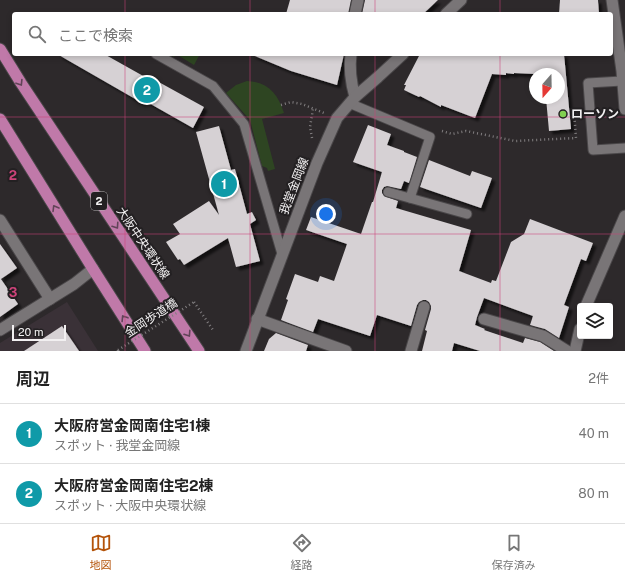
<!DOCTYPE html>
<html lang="ja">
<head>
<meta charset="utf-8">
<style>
	body { margin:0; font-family:"Public Sans","Noto Sans JP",sans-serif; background:#f6f6f6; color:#222 }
	.controls { position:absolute; right:12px; bottom:12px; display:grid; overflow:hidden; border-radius:4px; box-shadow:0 2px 6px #0003 }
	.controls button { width:36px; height:36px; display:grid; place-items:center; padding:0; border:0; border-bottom:1px solid #e0e0e0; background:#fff; color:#222; font:20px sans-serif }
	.compass { position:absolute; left:529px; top:68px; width:36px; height:36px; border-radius:50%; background:#fff; box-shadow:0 2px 6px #0003; rotate:200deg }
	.scale { position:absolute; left:12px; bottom:10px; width:54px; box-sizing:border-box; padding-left:4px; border:2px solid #f2f0f1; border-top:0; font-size:11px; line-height:14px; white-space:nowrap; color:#f2f0f1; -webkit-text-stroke:3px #232022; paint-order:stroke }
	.you { position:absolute; left:326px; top:214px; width:14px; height:14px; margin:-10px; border:3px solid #fff; border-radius:50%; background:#1a73e8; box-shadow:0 0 0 6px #1a73e833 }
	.badge { display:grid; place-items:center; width:26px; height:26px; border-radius:50%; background:#b45309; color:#fff; font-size:13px; font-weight:700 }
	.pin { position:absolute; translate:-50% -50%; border:2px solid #fff; box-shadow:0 1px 4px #0006 }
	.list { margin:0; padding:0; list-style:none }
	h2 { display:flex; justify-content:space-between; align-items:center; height:52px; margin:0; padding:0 16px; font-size:17px }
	h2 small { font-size:13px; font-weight:400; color:#767676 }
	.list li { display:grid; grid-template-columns:26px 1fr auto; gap:12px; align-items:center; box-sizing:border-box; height:60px; padding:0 16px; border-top:1px solid #e0e0e0 }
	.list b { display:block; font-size:15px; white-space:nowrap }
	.list p { margin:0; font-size:13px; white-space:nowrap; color:#767676 }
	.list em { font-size:13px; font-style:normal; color:#767676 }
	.icon { flex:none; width:22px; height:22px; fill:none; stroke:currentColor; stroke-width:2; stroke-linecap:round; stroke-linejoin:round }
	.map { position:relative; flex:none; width:625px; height:351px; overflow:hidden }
	.search { position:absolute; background:#fff; box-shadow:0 2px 6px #0003; left:12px; right:12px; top:12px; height:44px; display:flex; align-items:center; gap:10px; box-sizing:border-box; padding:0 14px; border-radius:4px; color:#767676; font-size:15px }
	.sheet { height:172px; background:#fff }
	nav { display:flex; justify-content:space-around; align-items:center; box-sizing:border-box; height:56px; border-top:1px solid #e0e0e0; background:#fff; font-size:11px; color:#767676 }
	nav a { display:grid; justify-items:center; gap:2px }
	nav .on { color:#b45309 }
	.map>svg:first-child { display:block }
</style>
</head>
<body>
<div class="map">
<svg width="625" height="351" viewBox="0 0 625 351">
	<defs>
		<filter id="shadow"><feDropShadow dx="3.5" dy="3.5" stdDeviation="1" flood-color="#0009"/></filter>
	</defs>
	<rect width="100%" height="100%" fill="#2d292b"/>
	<path fill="#3a3137" d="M67,302L98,351H0V343Z"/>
	<g fill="#2e4522">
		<path d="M170,54H200L194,65L176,54L174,57Z"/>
		<path d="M247,81C268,82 278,94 284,113L262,119L275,169L268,171L267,168L262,166L250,120L226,93L236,85Z"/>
	</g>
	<g fill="#d6d1d4" filter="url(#shadow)">
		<path d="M290,0H351L348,14H286Z"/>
		<path d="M365,0H438L423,14H362Z"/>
		<path d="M560,0H598L599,14H559Z"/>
		<path d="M57,54H104L145,77L146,75L204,107L193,128L140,98L144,104Z"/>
		<path d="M250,54H344L337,85L291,71Z"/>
		<path d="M420,54H564L571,129L549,131L546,98H559V74H535L514,73V74L506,73V75L492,74L475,118L441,105V107L420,96L419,97L404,90L406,85H404Z"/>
		<path d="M368,125L391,134L387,145L404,151V152L417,157L409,183L404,181L401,189L387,186L384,187L382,190V193L384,196L398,201L396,208L471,230L459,271L491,283L492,280L496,281L511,242L524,234L530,219L593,243L586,261L581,259L564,305L569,307L559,338L545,329L530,325L533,316L484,298L477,317L475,325L485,329L484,330L523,343L525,338L540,342L554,351H480L454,343L452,351H422L427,331L425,330L431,309V306L429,302L426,300H423L419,302L417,305L411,326L377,315L370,336L318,319L313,332L281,320L288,300L286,299L295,274L318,282L320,276L334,281L347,244L306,230L311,217L361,234L372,202H373L382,172L353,162Z"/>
		<path d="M219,126L231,170L235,169L247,214L252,212L256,220L250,224L260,261L236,267L228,238L184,265L180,259L178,260L166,242L180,234L173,224L209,201L219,215L196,132Z"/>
		<path d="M429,160L470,176L472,171L492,178L481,208L420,187Z"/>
		<path d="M0,244L17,268L1,279L18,304L0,317Z"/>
		<path d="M62,326L79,351H24Z"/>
		<path d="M276,333L308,345L306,351H264L269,339Z"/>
	</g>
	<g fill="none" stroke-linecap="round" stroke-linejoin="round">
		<defs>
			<g id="service">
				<path d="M156,54L213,86L244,124L282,254"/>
				<path d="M622,81L588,83L593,150L625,148"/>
				<path d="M349,103L430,137L410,198"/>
				<path d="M388,192L467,214"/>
			</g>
			<g id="minor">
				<path d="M612,0L622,71L625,109"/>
				<path d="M355,14L358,0"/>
				<path d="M351,54C349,69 351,83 355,97"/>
				<path d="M0,220L50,299"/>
				<path d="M586,306L625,216"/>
				<path d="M257,319L346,351"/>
				<path d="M484,319L543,336L567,351"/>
				<path d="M0,330L74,284L93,269"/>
				<path d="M411,351L424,307"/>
				<path d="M575,351L580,329"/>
			</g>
			<g id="secondary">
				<path d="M446,14L461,0"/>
				<path d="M246,351L317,163L337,118L355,97L378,77L403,54"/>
			</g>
			<g id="primary">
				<path d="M0,49L21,83L199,351"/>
				<path d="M0,119L93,269L145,351"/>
			</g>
		</defs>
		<use href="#service" stroke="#4a4749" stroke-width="11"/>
		<use href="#minor" stroke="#4a4749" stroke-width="13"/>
		<use href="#secondary" stroke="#4a4749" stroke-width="13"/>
		<use href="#primary" stroke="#4a4749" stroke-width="13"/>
		<g stroke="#827f81" stroke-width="2.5" stroke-dasharray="1 3" stroke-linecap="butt">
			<path d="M281,105L291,102L302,104L324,113"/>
			<path d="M442,131L452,134L466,131L515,141L576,138L574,111H577"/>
			<path d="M312,138L310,127L313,109"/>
			<path d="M194,302L213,330"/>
			<path d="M118,350V351"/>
		</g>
		<use href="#service" stroke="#797577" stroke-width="9"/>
		<use href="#minor" stroke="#797577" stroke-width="11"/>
		<use href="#secondary" stroke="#797577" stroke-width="11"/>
		<use href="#primary" stroke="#c079a9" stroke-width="11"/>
		<path stroke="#827f81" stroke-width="2.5" stroke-dasharray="1 3" stroke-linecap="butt" d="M118,350L194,302"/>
	</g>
	<defs><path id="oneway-chevron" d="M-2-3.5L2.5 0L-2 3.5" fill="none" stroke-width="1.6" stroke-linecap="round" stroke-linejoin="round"/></defs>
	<g stroke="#624458">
		<use href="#oneway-chevron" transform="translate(20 83) rotate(58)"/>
		<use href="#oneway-chevron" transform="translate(55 208) rotate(-121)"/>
		<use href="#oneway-chevron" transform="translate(116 226) rotate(56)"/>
		<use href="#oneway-chevron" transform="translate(124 318) rotate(-122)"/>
		<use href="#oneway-chevron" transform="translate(188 334) rotate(57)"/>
	</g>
	<path fill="none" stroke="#cc4379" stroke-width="1" stroke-opacity="0.55" d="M125,0V14M250,0V14M375,0V14M500,0V14M125,54V351M250,54V351M375,54V351M500,54V351M0,117H625M0,234H625"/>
	<circle fill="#81d050" stroke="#232022" stroke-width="1.5" cx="563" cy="114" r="4"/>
	<g text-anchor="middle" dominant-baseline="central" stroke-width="4" stroke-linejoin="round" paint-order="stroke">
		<rect fill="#232022" stroke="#b4b2b3" stroke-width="1" x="91" y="192" width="16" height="18" rx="3"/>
		<g font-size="11" font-weight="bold" fill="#f2f0f1">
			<text x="99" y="201">2</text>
		</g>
		<g font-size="12" font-weight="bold" fill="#f2f0f1" stroke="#232022" text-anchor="start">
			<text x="571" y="114">ローソン</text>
		</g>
		<g font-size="12" fill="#f2f0f1" stroke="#232022">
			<text transform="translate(294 186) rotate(-69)">我堂金岡線</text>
			<text transform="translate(143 243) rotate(56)">大阪中央環状線</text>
			<text transform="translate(151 318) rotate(-33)">金岡歩道橋</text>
		</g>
	</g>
	<g font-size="13" text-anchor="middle" font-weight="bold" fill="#cc4379" stroke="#232022" stroke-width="4" stroke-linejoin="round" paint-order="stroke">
		<text x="13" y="180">2</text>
		<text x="13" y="297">3</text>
	</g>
</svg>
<div class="controls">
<button><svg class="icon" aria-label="layers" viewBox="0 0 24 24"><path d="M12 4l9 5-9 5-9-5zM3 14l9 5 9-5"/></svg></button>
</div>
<svg class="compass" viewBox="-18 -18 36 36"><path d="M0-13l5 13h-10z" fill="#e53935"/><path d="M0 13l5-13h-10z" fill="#767676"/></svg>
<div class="scale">20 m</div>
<div class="you"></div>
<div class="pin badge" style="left:224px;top:184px;background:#0f9aa8">1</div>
<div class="pin badge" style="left:147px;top:90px;background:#0f9aa8">2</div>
<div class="search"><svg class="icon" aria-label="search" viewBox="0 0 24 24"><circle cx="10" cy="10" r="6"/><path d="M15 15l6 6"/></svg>ここで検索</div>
</div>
<section class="sheet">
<h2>周辺<small>2件</small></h2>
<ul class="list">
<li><span class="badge" style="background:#0f9aa8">1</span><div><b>大阪府営金岡南住宅1棟</b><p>スポット · 我堂金岡線</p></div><em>40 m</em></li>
<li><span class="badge" style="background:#0f9aa8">2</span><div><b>大阪府営金岡南住宅2棟</b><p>スポット · 大阪中央環状線</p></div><em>80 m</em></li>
</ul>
</section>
<nav>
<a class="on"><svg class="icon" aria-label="map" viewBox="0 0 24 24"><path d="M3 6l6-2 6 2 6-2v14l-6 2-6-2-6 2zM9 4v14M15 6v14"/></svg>地図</a>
<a><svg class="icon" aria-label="directions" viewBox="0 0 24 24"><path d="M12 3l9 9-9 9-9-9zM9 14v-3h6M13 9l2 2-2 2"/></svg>経路</a>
<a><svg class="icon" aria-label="saved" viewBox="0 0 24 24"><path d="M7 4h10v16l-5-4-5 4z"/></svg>保存済み</a>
</nav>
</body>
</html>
